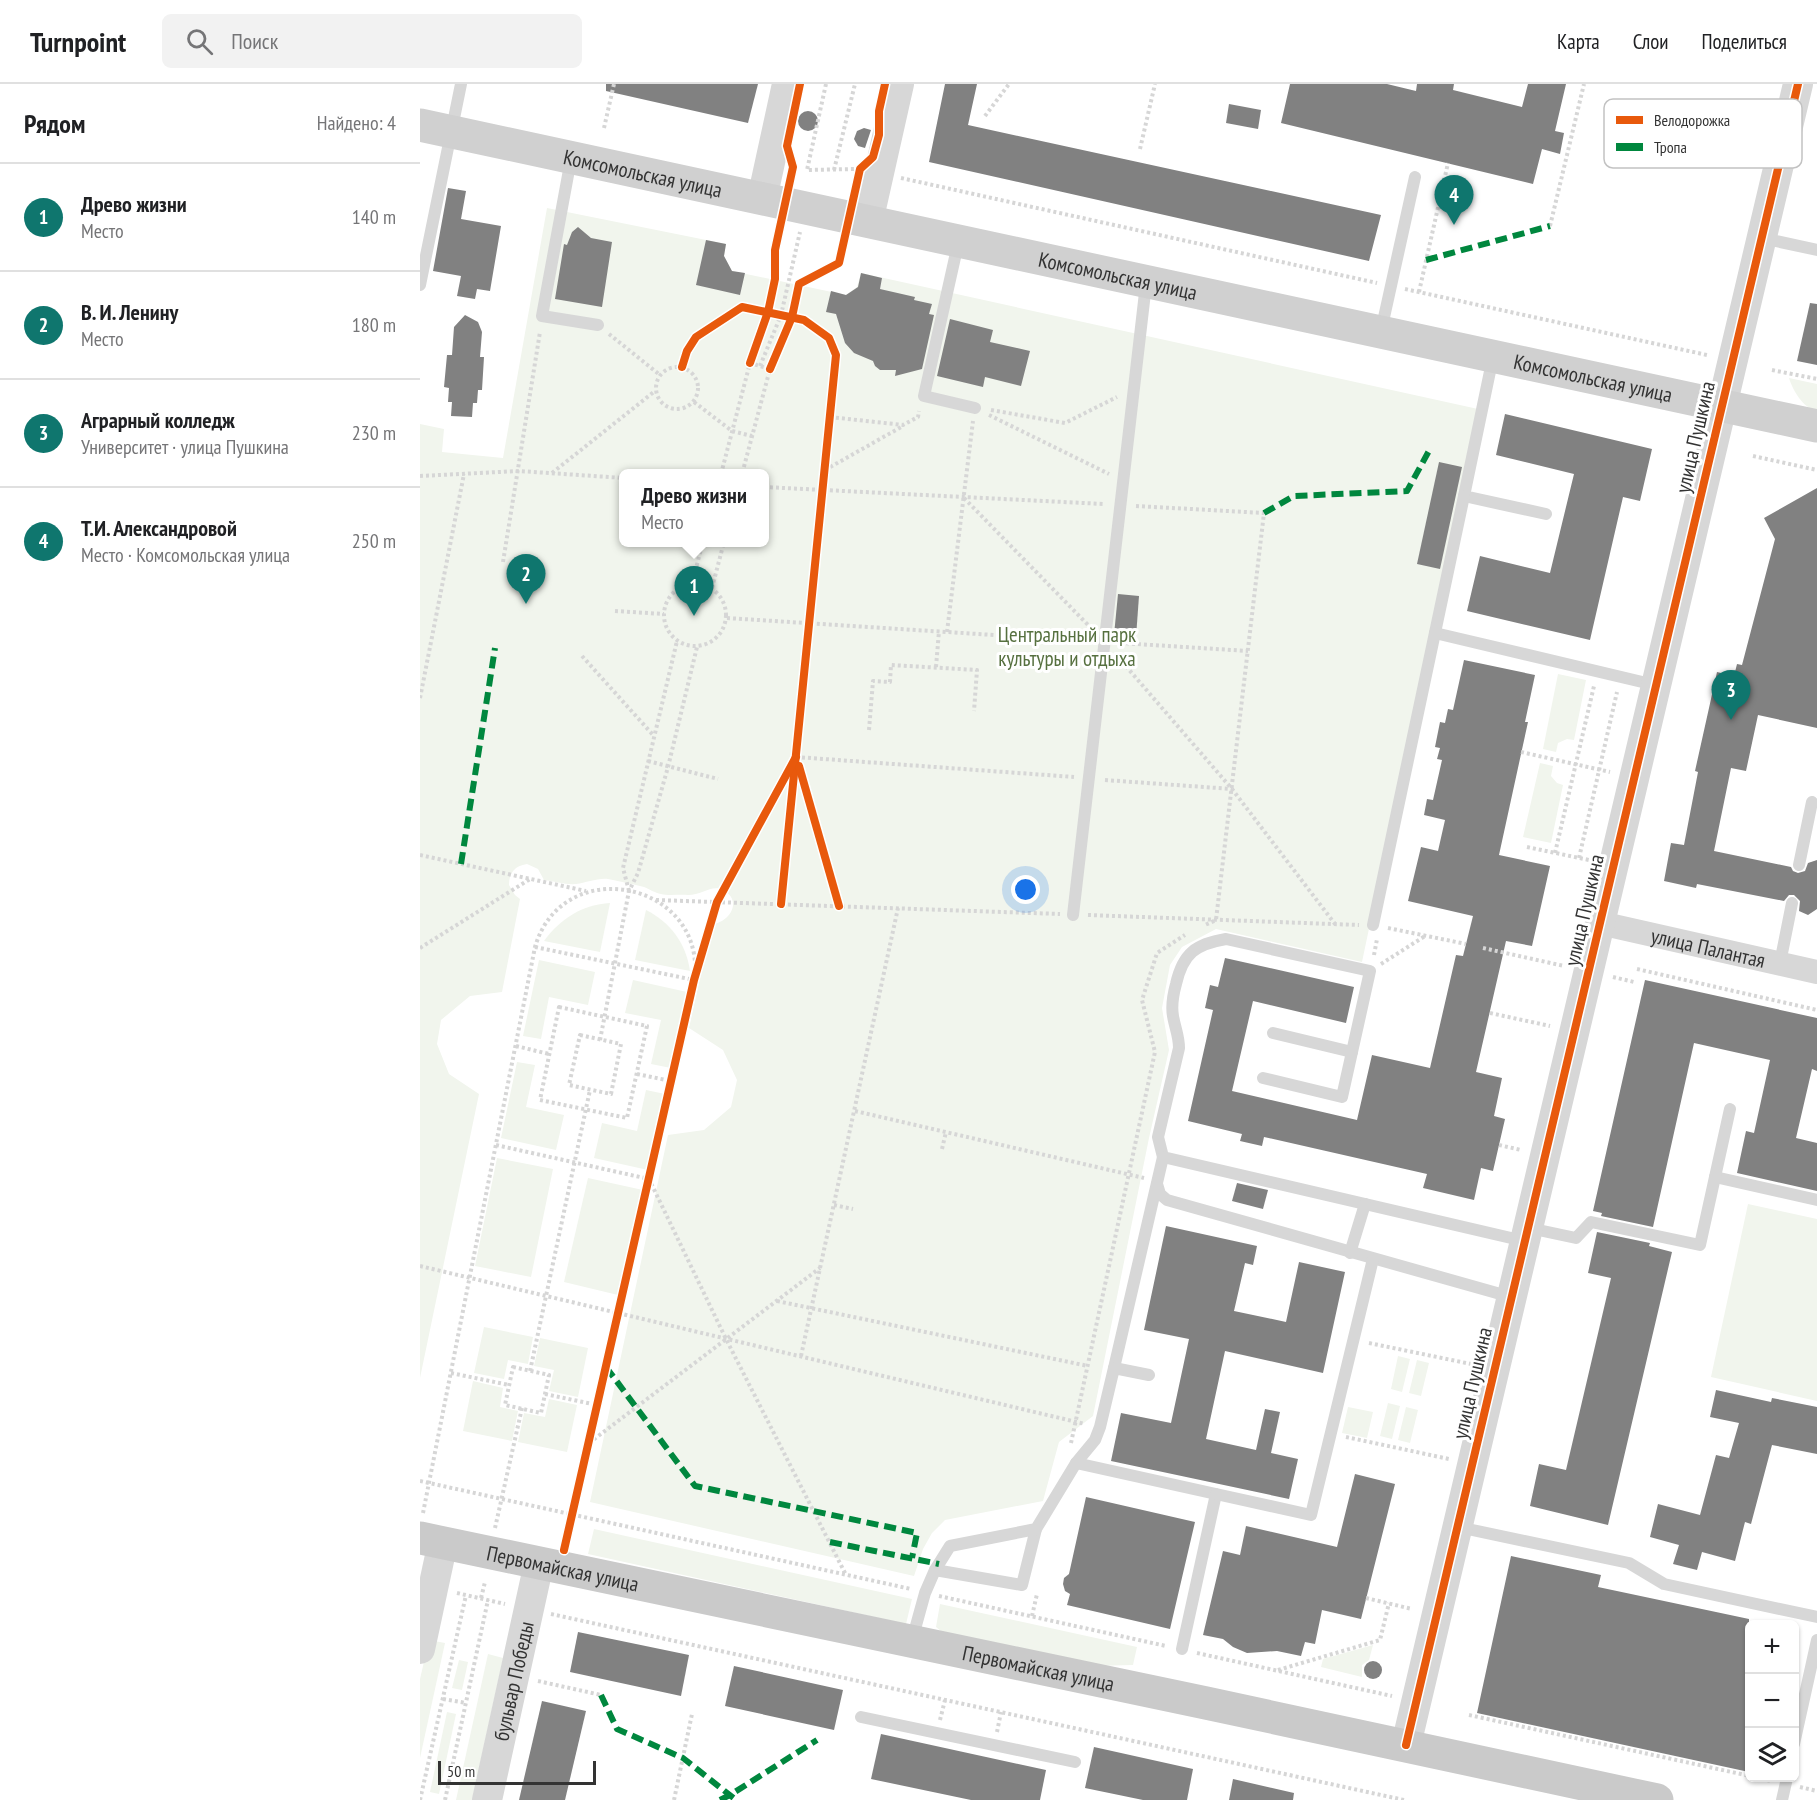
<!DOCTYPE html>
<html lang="ru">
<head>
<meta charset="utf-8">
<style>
	body { margin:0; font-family:"PT Sans Narrow",sans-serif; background:#f2f2f2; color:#202124 }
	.controls { position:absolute; right:18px; bottom:18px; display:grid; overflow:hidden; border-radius:9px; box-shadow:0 2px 4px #0004 }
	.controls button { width:54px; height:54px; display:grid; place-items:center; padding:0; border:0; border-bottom:2px solid #e0e0e0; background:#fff; color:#202124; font:30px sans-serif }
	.scale { position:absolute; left:18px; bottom:15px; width:158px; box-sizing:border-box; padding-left:6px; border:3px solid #333; border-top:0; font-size:16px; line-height:21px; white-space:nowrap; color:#333; -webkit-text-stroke:4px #fff; paint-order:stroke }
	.you { position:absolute; left:606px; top:806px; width:21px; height:21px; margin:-15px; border:4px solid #fff; border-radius:50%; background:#1a73e8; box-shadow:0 0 0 9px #1a73e833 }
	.badge { display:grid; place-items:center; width:39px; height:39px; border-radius:50%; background:#0f766e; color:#fff; font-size:20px; font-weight:700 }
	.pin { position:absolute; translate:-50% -50px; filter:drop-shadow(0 2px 3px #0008) }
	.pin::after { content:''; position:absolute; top:32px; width:21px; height:18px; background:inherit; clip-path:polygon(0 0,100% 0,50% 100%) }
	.popup { position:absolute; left:199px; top:385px; width:150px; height:78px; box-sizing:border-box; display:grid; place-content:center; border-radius:9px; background:#fff; filter:drop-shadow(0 2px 4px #0005); font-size:20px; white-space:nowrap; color:#757577 }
	.popup b { font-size:22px; color:#202124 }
	.popup::after { content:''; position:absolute; left:50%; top:100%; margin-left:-12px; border:12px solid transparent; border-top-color:#fff }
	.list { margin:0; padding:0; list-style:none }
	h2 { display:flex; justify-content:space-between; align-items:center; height:78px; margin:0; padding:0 24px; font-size:26px }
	h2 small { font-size:20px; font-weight:400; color:#757577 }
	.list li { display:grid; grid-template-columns:39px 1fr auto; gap:18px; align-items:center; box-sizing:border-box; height:108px; padding:0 24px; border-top:2px solid #e0e0e0 }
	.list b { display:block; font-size:22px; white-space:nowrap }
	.list p { margin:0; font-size:20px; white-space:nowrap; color:#757577 }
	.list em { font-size:20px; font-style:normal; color:#757577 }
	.icon { flex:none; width:33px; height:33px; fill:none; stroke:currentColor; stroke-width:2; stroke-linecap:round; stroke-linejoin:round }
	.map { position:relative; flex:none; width:1397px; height:1716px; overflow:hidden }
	header { display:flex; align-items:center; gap:36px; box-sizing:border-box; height:84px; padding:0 30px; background:#fff; border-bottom:2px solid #e0e0e0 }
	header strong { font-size:28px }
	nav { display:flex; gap:33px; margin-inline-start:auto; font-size:21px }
	.search { width:420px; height:54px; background:#f2f2f2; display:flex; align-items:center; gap:15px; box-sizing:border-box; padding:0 21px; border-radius:9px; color:#757577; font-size:22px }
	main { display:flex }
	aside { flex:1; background:#fff }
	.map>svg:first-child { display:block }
</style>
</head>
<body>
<header>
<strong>Turnpoint</strong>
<div class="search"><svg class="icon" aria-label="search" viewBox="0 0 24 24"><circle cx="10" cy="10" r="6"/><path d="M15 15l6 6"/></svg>Поиск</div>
<nav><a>Карта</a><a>Слои</a><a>Поделиться</a></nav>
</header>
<main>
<aside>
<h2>Рядом<small>Найдено: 4</small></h2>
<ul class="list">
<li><span class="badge">1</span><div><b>Древо жизни</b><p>Место</p></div><em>140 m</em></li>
<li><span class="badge">2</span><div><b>В. И. Ленину</b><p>Место</p></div><em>180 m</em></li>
<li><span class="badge">3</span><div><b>Аграрный колледж</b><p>Университет · улица Пушкина</p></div><em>230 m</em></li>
<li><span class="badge">4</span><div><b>Т.И. Александровой</b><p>Место · Комсомольская улица</p></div><em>250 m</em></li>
</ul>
</aside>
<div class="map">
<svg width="1397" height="1716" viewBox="0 0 1397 1716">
	<rect width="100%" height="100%" fill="#fff"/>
	<g fill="#f1f5ed" fill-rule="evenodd">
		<path d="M127,124L306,160L304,172L312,187L426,211L437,203L441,189L1058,325L942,878L796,845L762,863L750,881L742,924L749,966L729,1054L673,1332L639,1358L623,1417L525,1436L512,1449L503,1465L494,1492L170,1418L248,1051L284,1046L311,1023L317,996L303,966L269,944L292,840C310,839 323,816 303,806C292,800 282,811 268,811C260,810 249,812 241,810C235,809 229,805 224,803C212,800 199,797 188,795C177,794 166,799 156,800C146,801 134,797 124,796L118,785L107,780C95,782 89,788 89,801L95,811L100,815L82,908L50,912L21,936L17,960L29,990L59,1010L0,1294V340L24,345L22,368L83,374ZM204,390H344V458H204Z"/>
		<path d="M1369,294L1397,300V327C1383,324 1373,307 1369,294Z"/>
		<path d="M1138,590L1166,596L1154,656L1147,655L1138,659L1136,668L1123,665Z"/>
		<path d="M1120,679L1133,682L1131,692L1137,699L1143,701L1131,759L1103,753Z"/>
		<path d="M190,819L180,868L124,857C141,834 162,821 190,819Z"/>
		<path d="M226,826C250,838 266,859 270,887L215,876Z"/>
		<path d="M119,876L175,888L168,921L129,913L121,955L103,952Z"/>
		<path d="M213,896L267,908L251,984L231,980L241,936L205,929Z"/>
		<path d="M97,978L115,981L106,1023L144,1031L136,1066L81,1054Z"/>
		<path d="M226,1006L245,1010L228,1086L174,1074L182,1039L217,1047Z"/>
		<path d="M77,1074L133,1085L111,1193L55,1182Z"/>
		<path d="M168,1094L223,1106L198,1211L144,1198Z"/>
		<path d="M1328,1120L1397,1135V1317L1291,1293Z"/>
		<path d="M64,1243L113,1253L108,1280L88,1276L84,1295L54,1289Z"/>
		<path d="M120,1254L168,1264L158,1313L129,1307L134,1286L114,1282Z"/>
		<path d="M978,1272L990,1275L982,1308L971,1305Z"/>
		<path d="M997,1276L1009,1279L1001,1312L989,1309Z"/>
		<path d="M53,1297L83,1304L80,1323L98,1327L92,1357L43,1347Z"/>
		<path d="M129,1315L157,1321L147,1368L98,1358L104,1329L125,1333Z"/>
		<path d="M968,1319L980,1322L972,1355L960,1352Z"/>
		<path d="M928,1323L953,1328L947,1354L922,1349Z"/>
		<path d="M986,1323L998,1326L990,1359L978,1356Z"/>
		<path d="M174,1445L492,1515L486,1540L168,1470Z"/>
		<path d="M520,1520L717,1563L713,1581L672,1582L522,1548L516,1543Z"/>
		<path d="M9,1556L25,1559L0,1674V1595Z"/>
		<path d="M953,1561L949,1576L942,1581V1593L901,1583L903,1575Z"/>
		<path d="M68,1570L83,1574L52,1716H36Z"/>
		<path d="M39,1576L48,1578L42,1606L32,1604Z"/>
		<path d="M27,1628L36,1630L19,1710L10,1708Z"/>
	</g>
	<g fill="#818181">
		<path d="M186,0H338L328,39L186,7Z"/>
		<path d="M525,0H557L548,41L961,131L949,177L509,78Z"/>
		<path d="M870,0H967L996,7L997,0H1034L1033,6L1102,23L1108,0H1146L1135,47L1144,49L1140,70L1122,65L1113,100L861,39Z"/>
		<path d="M809,20L841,26L838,45L806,39Z"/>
		<circle cx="388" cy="37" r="10"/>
		<path d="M444,44L451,46L445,64L438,62L434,55L437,47Z"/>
		<path d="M28,104L46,107L41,135L81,142L70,207L57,205L55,215L37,212L41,192L13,187Z"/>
		<path d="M158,143L171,154L192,158L182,223L135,215L144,160L147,161L152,148Z"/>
		<path d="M286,156L306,160L304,172L312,187L325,189L320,211L276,201Z"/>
		<path d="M441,189L462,194L460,205L495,213L494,216L512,220L509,230L514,231L502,285L475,292L476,286H460L455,282L453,277L434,269L425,259L416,230L406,228L411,207L426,211L438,203Z"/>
		<path d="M1390,219L1397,220V281L1377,277Z"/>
		<path d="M45,231L58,238L62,248L60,273H64L62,306H58L57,319H53L52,333L31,332L32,318H28L29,304L24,303L27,271H32L34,243Z"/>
		<path d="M530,235L573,246L570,258L610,267L601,302L565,293L563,303L517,292Z"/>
		<path d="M1085,330L1232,365L1220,417L1203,413L1170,556L1047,527L1060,472L1130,489L1154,390L1076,371Z"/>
		<path d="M1019,378L1042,383L1020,485L997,480Z"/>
		<path d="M1397,404V644L1338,631L1326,687L1311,684L1294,767L1371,783L1373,787L1378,789L1385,787L1388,779L1397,776V825L1388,831L1379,827L1380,817L1374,811H1369L1364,817L1277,800L1276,804L1244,797L1251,759L1264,761L1278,688L1275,687L1297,588L1314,592L1317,580L1322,581L1355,455L1344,434Z"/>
		<path d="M698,510L719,512L716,553L694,551Z"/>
		<path d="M1044,576L1115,591L1105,638H1108L1079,771L1130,782L1112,862L1086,857L1056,988L1082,994L1074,1032L1085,1035L1073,1087L1061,1084L1054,1116L1003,1104L1007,1090L844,1053L842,1062L820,1057L822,1050L768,1037L793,926L785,924L790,901L798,903L805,874L934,903L926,939L833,917L812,1007L937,1036L952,971L1010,984L1036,871L1043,872L1053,832L988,817L1001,763L1018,767L1025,736L1004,731L1007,715L1013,716L1022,676L1017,675L1020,664L1015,663L1020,638L1025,639L1028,625L1033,626Z"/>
		<path d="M1225,896L1397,934V987L1392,985L1376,1054L1397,1059V1107L1317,1089L1326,1047L1334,1049L1350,976L1274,959L1233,1143L1181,1132L1182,1129L1173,1127Z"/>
		<path d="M817,1099L848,1106L843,1125L812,1117Z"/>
		<path d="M746,1142L837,1162L833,1181L825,1179L814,1227L866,1238L879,1178L925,1188L903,1289L805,1267L786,1355L836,1366L845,1325L860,1328L851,1369L878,1375L869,1415L691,1377L701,1329L751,1339L769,1255L724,1246Z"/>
		<path d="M1177,1148L1230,1159L1229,1162L1252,1168L1188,1441L1110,1422L1119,1380L1146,1386L1191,1194L1168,1189Z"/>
		<path d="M1296,1306L1351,1318L1352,1314L1397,1323V1370L1352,1361L1331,1440L1325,1438L1315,1477L1282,1468L1277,1486L1253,1480L1259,1461L1230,1453L1238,1420L1280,1431L1296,1371L1309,1374L1319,1339L1290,1333Z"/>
		<path d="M935,1390L975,1400L941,1535L902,1526L895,1560L885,1558L881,1572L857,1567L827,1569L813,1563L803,1555L783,1551L803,1467L820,1471L826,1442L917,1463Z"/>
		<path d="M666,1413L775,1438L750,1545L647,1521L650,1510L645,1507L643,1500L644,1494L649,1490Z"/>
		<path d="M1091,1472L1181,1491L1178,1503L1329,1535V1688L1057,1629Z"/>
		<path d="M158,1548L269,1571L261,1612L150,1588Z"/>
		<circle cx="953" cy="1586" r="9"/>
		<path d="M314,1582L423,1606L414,1646L305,1622Z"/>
		<path d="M122,1617L166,1627L145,1716H99Z"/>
		<path d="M461,1650L626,1686L620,1716H551L451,1695Z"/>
		<path d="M674,1663L773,1685L767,1716H723L665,1704Z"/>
		<path d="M813,1695L874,1709L873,1716H809Z"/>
	</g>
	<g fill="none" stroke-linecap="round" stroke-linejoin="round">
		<g stroke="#d6d6d6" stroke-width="4" stroke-dasharray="3 3" stroke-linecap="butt">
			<path d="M406,0L387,86L436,85"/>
			<path d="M565,32L589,0"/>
			<path d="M184,44L194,0"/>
			<path d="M720,65L735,0"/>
			<path d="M414,86L435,0"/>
			<path d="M481,94L957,199"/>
			<path d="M1130,142L1164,0"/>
			<path d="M985,205L1287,271"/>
			<path d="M999,208L1028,79"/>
			<path d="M189,250L240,291"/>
			<path d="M340,282L361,231L380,148"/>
			<circle cx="257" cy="304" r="21"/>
			<path d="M262,283L267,267L276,253L322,223L384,236L409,254L416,271L361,820"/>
			<path d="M1352,286L1397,295"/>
			<path d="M274,318L312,347L332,352"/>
			<path d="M571,326L645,339L697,313"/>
			<path d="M569,331L689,390"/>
			<path d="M410,333L483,341L498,333L499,327"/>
			<path d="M1333,372L1397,386"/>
			<path d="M405,386L483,342"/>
			<path d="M132,389L235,307"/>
			<path d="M301,390L330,279L350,285L322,390"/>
			<path d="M0,392L99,387L204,394"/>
			<path d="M344,403L684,420"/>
			<path d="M544,414L671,544"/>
			<path d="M716,422L844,429L796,836L785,841"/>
			<path d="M83,478L120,248"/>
			<path d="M272,499L283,458"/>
			<circle cx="275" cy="531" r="31"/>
			<path d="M292,504L304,458"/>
			<path d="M195,527L244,530"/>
			<path d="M307,534L668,557"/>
			<path d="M527,548L553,337"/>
			<path d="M700,559L828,567"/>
			<path d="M162,572L234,652"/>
			<path d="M698,573L812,705L915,840"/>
			<path d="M516,583L519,547"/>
			<path d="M0,614L44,390"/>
			<path d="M449,646L453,597L470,598L471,581L557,586L554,627"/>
			<path d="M1101,668L1190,688"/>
			<path d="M376,673L654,693"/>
			<path d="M228,677L298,695"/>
			<path d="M377,677L419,822"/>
			<path d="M685,696L812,705"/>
			<path d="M1107,763L1169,776"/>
			<path d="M1135,769L1174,602"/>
			<path d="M0,771L166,807"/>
			<path d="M1159,774L1197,608"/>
			<path d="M209,807L203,784L257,557"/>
			<path d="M236,816L640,830"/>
			<path d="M668,831L939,841"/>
			<path d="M968,844L1046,860"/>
			<path d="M115,863L274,896"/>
			<path d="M0,864L110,795"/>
			<path d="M1063,864L1144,882"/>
			<path d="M954,871L957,855"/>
			<path d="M961,880L1005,852"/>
			<path d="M1217,885L1397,926"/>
			<path d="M1193,893L1214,898"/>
			<path d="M139,923L227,942L207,1034L120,1016Z"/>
			<path d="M1070,929L1130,942"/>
			<path d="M160,951L201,960L191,1010L149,1001Z"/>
			<path d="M180,956L209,807L218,789L248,683L277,563"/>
			<path d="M96,962L129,970"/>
			<path d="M217,990L251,997"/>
			<path d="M435,1027L724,1094"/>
			<path d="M76,1061L229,1095L306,1255L426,1491"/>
			<path d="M1079,1061L1101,1066"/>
			<path d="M522,1065L526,1048"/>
			<path d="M414,1121L433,1125"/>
			<path d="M0,1182L665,1340"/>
			<path d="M357,1217L668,1282"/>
			<path d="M949,1259L1051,1280"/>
			<path d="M381,1272L478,824"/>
			<path d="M93,1283L129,1291L121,1329L85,1321Z"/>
			<path d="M110,1287L170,1006"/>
			<path d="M31,1289L89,1301"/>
			<path d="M125,1310L177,1321"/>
			<path d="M926,1353L1029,1375"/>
			<path d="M169,1359L400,1184"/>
			<path d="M651,1359L735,968L722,916L737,869L765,851"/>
			<path d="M0,1397L491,1505"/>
			<path d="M3,1429L115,863C142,770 280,796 275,889"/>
			<path d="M75,1444L102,1324"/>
			<path d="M145,1459L274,896L297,818L376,673"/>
			<path d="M37,1509L85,1520"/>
			<path d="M519,1512L746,1562"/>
			<path d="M61,1514L65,1498"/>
			<path d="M946,1514L992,1525"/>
			<path d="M131,1530L984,1716"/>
			<path d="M612,1532L617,1510"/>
			<path d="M1374,1558L1377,1545"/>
			<path d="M777,1569L972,1612"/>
			<path d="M858,1586L960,1556L969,1519"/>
			<path d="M118,1597L181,1611"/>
			<path d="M23,1615L46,1619"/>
			<path d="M1049,1631L1330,1692"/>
			<path d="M520,1636L525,1616"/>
			<path d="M577,1648L581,1628"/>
			<path d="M1335,1694L1352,1697"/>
			<path d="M1380,1703L1397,1707"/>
			<path d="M0,1716L46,1511"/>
			<path d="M25,1716L68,1516"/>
			<path d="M254,1716L272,1630"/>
		</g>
		<g stroke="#d7d7d7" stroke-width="12">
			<path d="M151,75L122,232L178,241"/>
			<path d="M1342,154L1397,166"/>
			<path d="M538,160L504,312L555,324"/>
			<path d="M0,201L41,0"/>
			<path d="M961,247L995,93"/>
			<path d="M1073,273L1044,412L1126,430"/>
			<path d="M1015,549L1235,601"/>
			<path d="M1379,781L1392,718"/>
			<path d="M653,831L726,200"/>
			<path d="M953,841L1044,412"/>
			<path d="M1360,879L1372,819"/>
			<path d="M853,949L932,968"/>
			<path d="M843,994L922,1013L950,887L806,855C776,860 763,869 756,900C753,911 751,921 753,932C755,944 759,952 759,964L738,1053L743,1073L1104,1157"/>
			<path d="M1295,1093L1397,1116"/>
			<path d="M737,1100L740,1110L747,1116L1091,1213"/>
			<path d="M1109,1144L1156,1154L1171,1138L1280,1161L1310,1025"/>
			<path d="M930,1169L945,1120"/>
			<path d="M694,1284L743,1073"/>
			<path d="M656,1379L796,1410L762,1565"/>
			<path d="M796,1410L891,1431L953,1175"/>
			<path d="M1038,1443L1209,1479L1244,1500L1397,1533"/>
			<path d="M515,1486L602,1501L616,1445"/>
			<path d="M492,1556L505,1509L515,1486L530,1462L616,1445L656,1379L675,1356L680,1343L694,1284L729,1291"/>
			<path d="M441,1633L655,1678"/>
			<path d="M1374,1660L1397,1556"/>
			<path d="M1362,1716L1367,1694"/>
		</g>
		<path stroke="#d7d7d7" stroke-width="24" id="s1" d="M1180,839L1397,888"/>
		<g stroke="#d7d7d7" stroke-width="30">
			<path d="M342,115L367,0"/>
			<path d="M448,138L479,0"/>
			<path d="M0,1565L23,1458"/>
			<path d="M986,1661L1378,0"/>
			<path id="s2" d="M67,1716L119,1479"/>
		</g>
		<path stroke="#d0d0d0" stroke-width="33" id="s3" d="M0,41L1397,342"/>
		<path stroke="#cacaca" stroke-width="33" id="s4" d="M0,1454L786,1619L1237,1716"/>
		<g stroke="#00873e" stroke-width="6" stroke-dasharray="12 6" stroke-linecap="butt">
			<path d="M1006,176L1130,142"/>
			<path d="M844,429L874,412L987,407L1010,365"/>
			<path d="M41,780L75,564"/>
			<path d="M186,1283L275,1402L497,1449L492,1474"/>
			<path d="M410,1458L519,1480"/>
			<path d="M181,1611L197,1645L263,1674L316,1716"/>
			<path d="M300,1716L310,1711L397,1656"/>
		</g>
		<defs>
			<g id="cycleway">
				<path d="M330,279L348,228L355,195V166L373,83L367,62L380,0"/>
				<path d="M262,283L267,267L276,253L322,223L384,236L409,254L416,271L361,820"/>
				<path d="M350,285L372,233L379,200L419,179L440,85L453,73L459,51V27L465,0"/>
				<path d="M379,682L419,822"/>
				<path d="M144,1466L274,896L297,818L376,673"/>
				<path d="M986,1661L1378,0"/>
			</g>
		</defs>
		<use href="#cycleway" stroke="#fff" stroke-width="11"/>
		<use href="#cycleway" stroke="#e8590c" stroke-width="8"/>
	</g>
	<g text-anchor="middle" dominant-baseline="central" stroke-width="6" stroke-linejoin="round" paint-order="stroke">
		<g font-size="21" fill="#333" stroke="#fff">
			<text stroke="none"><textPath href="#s3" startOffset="228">Комсомольская улица</textPath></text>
			<text stroke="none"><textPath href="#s3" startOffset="714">Комсомольская улица</textPath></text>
			<text stroke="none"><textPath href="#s3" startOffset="1200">Комсомольская улица</textPath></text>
			<text transform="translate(1275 353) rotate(-77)">улица Пушкина</text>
			<text transform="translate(1164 826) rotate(-77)">улица Пушкина</text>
			<text stroke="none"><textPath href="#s1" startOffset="111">улица Палантая</textPath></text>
			<text transform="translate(1052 1299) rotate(-77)">улица Пушкина</text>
			<text stroke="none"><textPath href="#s4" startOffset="146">Первомайская улица</textPath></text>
			<text stroke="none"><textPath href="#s4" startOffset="632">Первомайская улица</textPath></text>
			<text stroke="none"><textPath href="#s2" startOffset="122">бульвар Победы</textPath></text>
		</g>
		<g font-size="21" fill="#56703f" stroke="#fff">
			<text x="647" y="550">Центральный парк<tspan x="647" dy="24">культуры и отдыха</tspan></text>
		</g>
	</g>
	<rect x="1184" y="15" width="198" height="69" rx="9" fill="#fff" stroke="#c2c2c2" stroke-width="1.5"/>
	<rect x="1196" y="32" width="27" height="8" fill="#e8590c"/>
	<rect x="1196" y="59" width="27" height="8" fill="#00873e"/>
	<g font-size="16" fill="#333">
		<text x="1234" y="42">Велодорожка</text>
		<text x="1234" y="69">Тропа</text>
	</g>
</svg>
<div class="controls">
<button>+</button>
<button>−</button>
<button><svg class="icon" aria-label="layers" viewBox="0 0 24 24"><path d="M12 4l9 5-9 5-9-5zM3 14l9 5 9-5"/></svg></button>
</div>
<div class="scale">50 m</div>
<div class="you"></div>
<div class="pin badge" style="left:274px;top:532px">1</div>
<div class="popup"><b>Древо жизни</b>Место</div>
<div class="pin badge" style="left:106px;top:520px">2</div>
<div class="pin badge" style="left:1311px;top:636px">3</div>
<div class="pin badge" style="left:1034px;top:141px">4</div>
</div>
</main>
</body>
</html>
